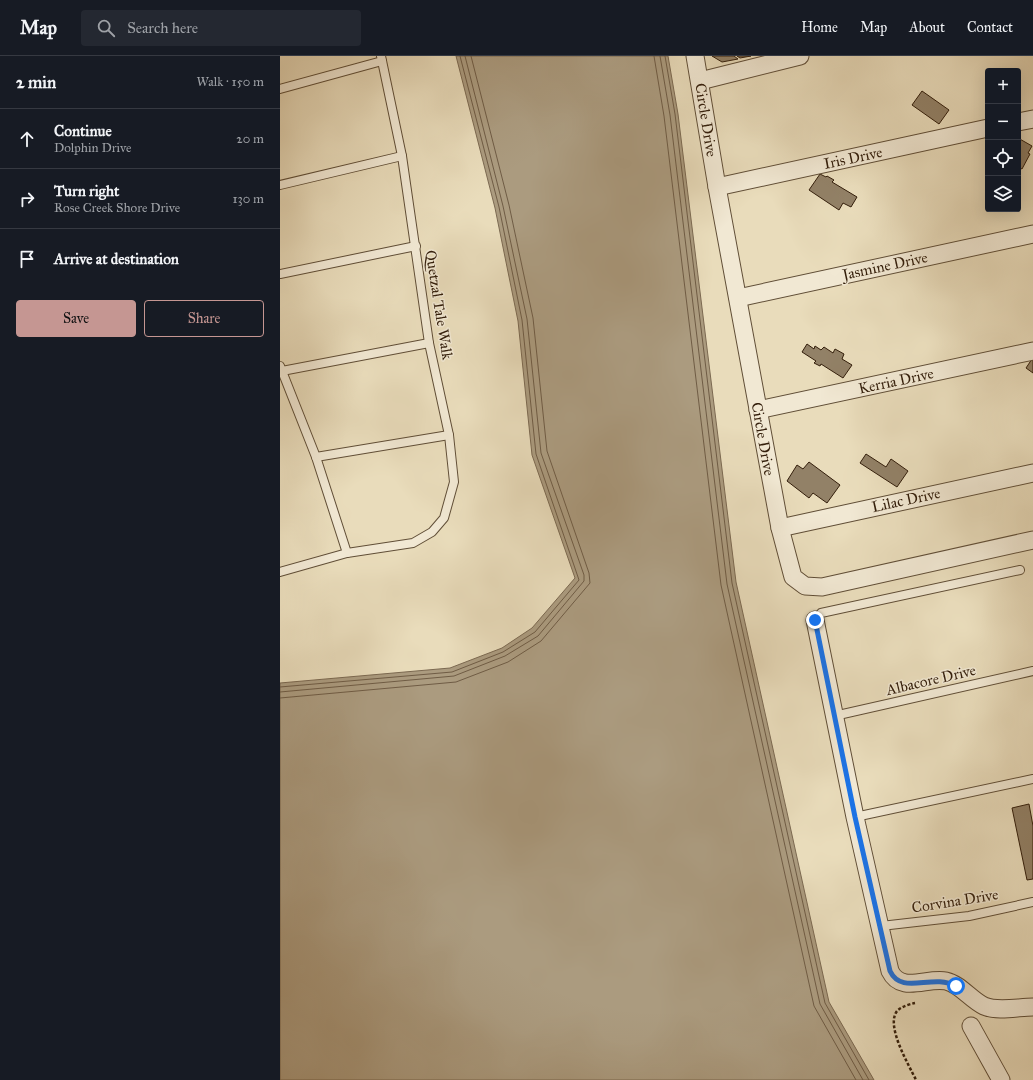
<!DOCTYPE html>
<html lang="en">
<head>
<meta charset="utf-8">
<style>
	body { margin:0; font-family:"IM FELL Great Primer",serif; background:#242831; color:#f1f3f6 }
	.controls { position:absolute; right:12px; top:12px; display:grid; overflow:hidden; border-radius:4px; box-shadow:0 4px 16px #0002 }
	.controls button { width:36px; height:36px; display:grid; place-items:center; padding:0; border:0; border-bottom:1px solid #363941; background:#171b24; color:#f1f3f6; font:20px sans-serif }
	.stop { position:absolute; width:12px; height:12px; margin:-9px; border:3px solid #1a73e8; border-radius:50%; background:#fff }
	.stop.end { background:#1a73e8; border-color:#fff; box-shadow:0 1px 4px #0008 }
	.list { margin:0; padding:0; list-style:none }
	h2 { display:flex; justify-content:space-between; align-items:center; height:52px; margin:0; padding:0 16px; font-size:17px }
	h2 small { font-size:13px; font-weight:400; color:#9ea1a6 }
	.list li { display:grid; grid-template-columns:26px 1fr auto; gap:12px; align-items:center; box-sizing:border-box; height:60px; padding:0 16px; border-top:1px solid #363941 }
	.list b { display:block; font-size:15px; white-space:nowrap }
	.list p { margin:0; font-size:13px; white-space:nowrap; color:#9ea1a6 }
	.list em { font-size:13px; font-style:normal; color:#9ea1a6 }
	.actions { display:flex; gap:8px; padding:12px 16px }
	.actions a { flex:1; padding:9px 0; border:1px solid #c59692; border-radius:4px; text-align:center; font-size:14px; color:#c59692 }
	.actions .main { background:#c59692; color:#111 }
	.icon { flex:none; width:22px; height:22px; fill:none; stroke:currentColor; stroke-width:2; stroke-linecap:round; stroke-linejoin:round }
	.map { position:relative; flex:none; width:753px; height:1024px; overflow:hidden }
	header { display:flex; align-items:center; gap:24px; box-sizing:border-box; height:56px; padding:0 20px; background:#171b24; border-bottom:1px solid #363941 }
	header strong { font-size:19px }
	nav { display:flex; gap:22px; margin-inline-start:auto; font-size:14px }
	.search { width:280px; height:36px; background:#242831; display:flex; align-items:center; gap:10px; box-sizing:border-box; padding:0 14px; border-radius:4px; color:#9ea1a6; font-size:15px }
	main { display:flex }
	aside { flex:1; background:#171b24 }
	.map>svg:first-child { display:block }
</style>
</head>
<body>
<header>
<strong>Map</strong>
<div class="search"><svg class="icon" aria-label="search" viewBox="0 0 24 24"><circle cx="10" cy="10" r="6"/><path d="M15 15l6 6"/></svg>Search here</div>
<nav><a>Home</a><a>Map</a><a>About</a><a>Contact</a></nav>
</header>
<main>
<aside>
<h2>2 min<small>Walk · 150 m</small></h2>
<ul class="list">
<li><svg class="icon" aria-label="ahead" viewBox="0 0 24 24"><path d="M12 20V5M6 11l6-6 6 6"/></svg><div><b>Continue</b><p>Dolphin Drive</p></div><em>20 m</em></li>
<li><svg class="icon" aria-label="right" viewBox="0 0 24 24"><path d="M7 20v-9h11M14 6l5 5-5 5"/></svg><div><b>Turn right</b><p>Rose Creek Shore Drive</p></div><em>130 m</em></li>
<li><svg class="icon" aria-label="arrive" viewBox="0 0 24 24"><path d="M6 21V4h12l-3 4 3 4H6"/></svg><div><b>Arrive at destination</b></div></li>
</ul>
<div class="actions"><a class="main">Save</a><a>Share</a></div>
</aside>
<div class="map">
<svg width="753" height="1024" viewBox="0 0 753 1024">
	<rect width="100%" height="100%" fill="#e9dcbb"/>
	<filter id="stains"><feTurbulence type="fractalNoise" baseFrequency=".005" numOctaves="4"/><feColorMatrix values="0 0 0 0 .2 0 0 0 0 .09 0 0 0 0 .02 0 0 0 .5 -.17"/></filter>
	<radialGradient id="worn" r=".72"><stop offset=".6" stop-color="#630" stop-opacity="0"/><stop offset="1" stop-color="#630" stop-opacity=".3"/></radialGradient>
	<path fill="#ab9b7f" stroke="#7b6951" d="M176,0H388L398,58L456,526L549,946L594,1024H0V627L170,612L222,592L252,572L295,522L252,399L238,265L215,152Z"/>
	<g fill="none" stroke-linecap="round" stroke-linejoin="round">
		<g stroke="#6f5c45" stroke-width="1">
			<path d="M374,0L384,60L441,529L534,950L576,1024"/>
			<path d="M380,0L390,59L447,528L540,948L583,1024"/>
			<path d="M385,0L395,58L452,527L545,947L589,1024"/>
			<path d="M0,631L172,616L223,596L255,576L299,524L256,398L242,264L219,151L180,0"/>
			<path d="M0,636L174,620L225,600L258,580L304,525V519L261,397L247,263L223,150L185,0"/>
			<path d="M0,642L176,626L228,606L261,585L310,527L309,517L267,395L253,262L229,149L191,0"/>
		</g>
	</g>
	<g fill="#928167" stroke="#331e0b">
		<path d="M432,0H454L458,3L442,6Z"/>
		<path d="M457,0H471L460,2Z"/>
		<path d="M642,35L669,54L659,68L632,49Z"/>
		<path d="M738,82L752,90L748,97L750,98L742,113L738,111Z"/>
		<path d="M540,118L546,121L547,120L554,124L552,126L577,141L571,151L563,147L559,154L529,134Z"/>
		<path d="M527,288L534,293L535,290L541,294L544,291L553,297L555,293L564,298L562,303L572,309L563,322L541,308L540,310L534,307L536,305L522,296Z"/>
		<path d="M752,303H753V317L746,312Z"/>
		<path d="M586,398L606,411L611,403L628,415L617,431L580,407Z"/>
		<path d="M529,406L560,429L547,447L533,437L529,442L507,425L517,409L523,413Z"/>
		<path d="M749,748L753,770V823L747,824L732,752Z"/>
	</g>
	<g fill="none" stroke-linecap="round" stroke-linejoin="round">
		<defs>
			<g id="lane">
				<path d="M0,33L102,5"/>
				<path d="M0,129L122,100"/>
				<path d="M0,218L136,190"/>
				<path d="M0,310L36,401L67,497"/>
				<path d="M2,315L149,287"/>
				<path d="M36,401L169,379"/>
				<path d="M0,516L67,497L133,487L152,476L164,462L174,426L169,379L149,287L122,100L101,0"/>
				<path d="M535,564L541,557L740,514"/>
				<path d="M554,660L753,615"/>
				<path d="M575,761L753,723"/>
				<path d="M601,870L689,860L753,846"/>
			</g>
			<g id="street">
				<path d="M415,0L437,131L500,472L513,521L525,530L542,531L753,484"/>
				<path d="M420,25L520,0"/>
				<path d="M738,66L753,63"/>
				<path d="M437,131L708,72"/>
				<path d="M458,242L753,178"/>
				<path d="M478,354L753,295"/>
				<path d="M500,472L753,417"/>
				<path d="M535,564L575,761L610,915C621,938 647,921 666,925C680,928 691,944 704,950C717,956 739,951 753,951"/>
				<path d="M691,970L721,1024"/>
			</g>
		</defs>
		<use href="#lane" stroke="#604e37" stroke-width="10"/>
		<use href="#street" stroke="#604e37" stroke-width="19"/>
		<path stroke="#331e0b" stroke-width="2.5" stroke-dasharray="3 2" stroke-linecap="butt" d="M635,947C630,948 623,950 618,954C604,968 629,1009 636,1024"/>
		<use href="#lane" stroke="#f1e8d3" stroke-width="8"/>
		<use href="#street" stroke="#f1e8d3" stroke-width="17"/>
	</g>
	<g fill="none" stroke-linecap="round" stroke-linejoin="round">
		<path stroke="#1a73e8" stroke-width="5" d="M535,564L575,761L610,915C622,940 652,917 676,930"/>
	</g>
	<g text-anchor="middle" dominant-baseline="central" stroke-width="3" stroke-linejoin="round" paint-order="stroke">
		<g font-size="15" fill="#331e0b" stroke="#f1e8d3">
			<text transform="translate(426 64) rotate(81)">Circle Drive</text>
			<text transform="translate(573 102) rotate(-12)">Iris Drive</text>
			<text transform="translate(605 210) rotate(-12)">Jasmine Drive</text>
			<text transform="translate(159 249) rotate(81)">Quetzal Tale Walk</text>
			<text transform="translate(616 325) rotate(-12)">Kerria Drive</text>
			<text transform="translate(483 383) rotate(80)">Circle Drive</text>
			<text transform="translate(626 444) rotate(-12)">Lilac Drive</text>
			<text transform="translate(651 624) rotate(-13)">Albacore Drive</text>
			<text transform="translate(675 845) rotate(-9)">Corvina Drive</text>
		</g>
	</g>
	<rect width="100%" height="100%" filter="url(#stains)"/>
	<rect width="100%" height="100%" fill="url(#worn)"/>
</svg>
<div class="controls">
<button>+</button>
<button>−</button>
<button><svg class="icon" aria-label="locate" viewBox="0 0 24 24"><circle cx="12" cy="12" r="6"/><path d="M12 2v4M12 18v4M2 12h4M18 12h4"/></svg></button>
<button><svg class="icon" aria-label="layers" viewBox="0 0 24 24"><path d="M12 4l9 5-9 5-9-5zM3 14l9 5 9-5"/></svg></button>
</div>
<div class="stop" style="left:676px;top:930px"></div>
<div class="stop end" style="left:535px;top:564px"></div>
</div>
</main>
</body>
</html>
